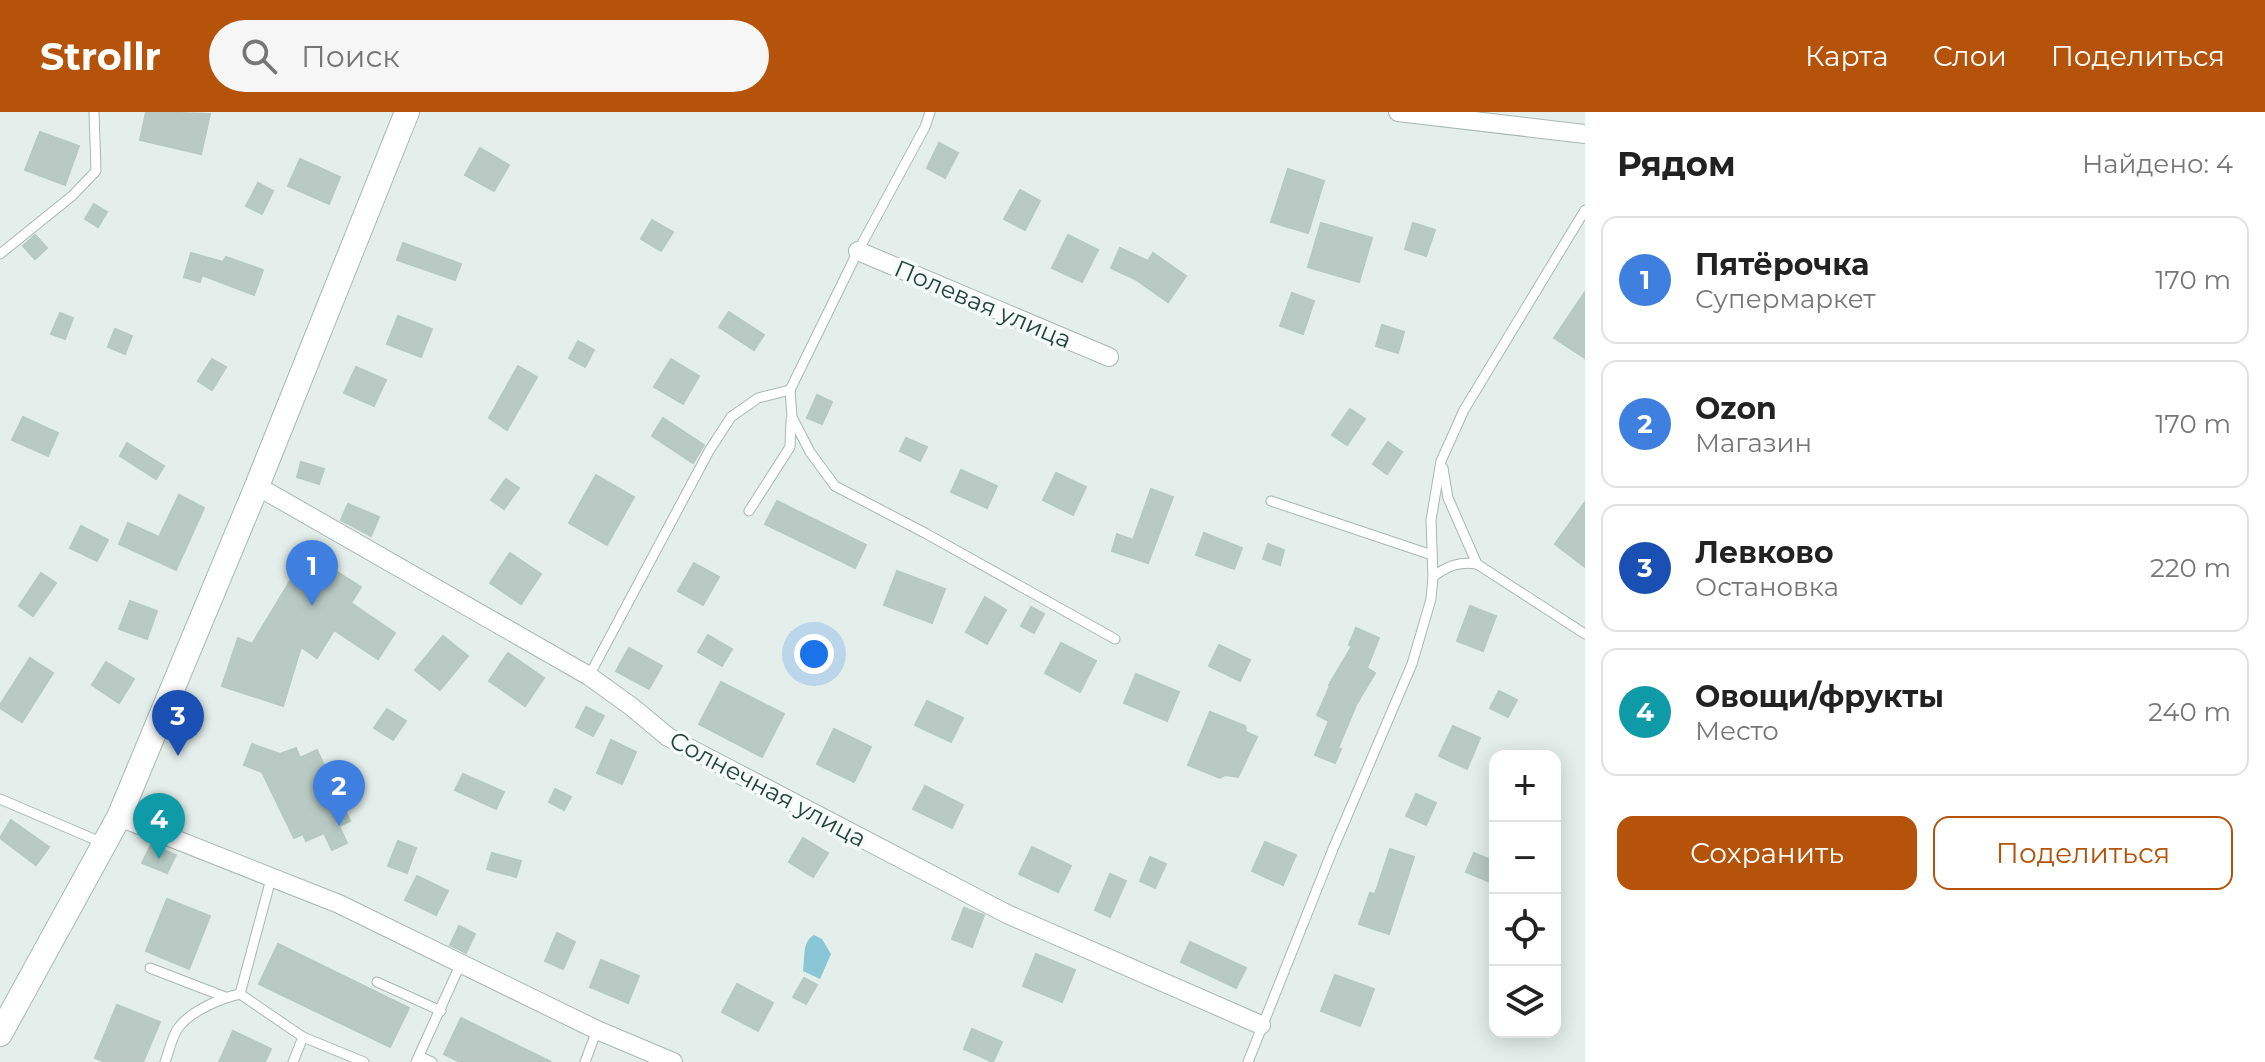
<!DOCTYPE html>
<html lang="ru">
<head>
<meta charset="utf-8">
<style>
	body { margin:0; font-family:Montserrat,sans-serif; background:#f6f6f6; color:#222 }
	.controls { position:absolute; right:24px; bottom:24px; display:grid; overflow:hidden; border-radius:16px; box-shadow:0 4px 20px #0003 }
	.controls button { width:72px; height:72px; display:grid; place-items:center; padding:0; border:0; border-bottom:2px solid #e0e0e0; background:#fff; color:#222; font:40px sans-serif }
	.you { position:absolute; left:814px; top:542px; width:28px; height:28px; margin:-20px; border:6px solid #fff; border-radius:50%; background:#1a73e8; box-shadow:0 0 0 12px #1a73e833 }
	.badge { display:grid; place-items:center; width:52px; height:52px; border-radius:50%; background:#b45309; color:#fff; font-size:26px; font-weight:700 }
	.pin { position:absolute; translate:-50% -66px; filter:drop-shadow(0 2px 4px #0008) }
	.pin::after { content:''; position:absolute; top:42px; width:28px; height:24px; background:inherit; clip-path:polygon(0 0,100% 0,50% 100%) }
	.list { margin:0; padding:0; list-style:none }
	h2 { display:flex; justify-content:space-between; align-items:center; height:104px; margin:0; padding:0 32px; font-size:34px }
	h2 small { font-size:26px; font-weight:400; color:#767676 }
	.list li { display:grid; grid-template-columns:52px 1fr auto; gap:24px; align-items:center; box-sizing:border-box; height:128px; margin:0 16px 16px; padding:0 16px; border:2px solid #e0e0e0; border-radius:16px }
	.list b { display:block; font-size:30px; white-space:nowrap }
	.list p { margin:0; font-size:26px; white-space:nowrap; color:#767676 }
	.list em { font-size:26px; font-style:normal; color:#767676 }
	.actions { display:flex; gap:16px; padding:24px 32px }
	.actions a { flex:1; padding:18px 0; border:2px solid #b45309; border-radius:16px; text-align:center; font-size:28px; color:#b45309 }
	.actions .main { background:#b45309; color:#fff }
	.icon { flex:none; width:44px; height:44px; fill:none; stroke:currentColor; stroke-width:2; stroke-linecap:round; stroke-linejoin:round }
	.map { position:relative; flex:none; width:1585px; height:950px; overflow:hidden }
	header { display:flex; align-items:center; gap:48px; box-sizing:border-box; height:112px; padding:0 40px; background:#b45309; color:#fff }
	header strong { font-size:38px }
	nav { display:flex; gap:44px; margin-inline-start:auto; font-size:28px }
	.search { width:560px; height:72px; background:#f6f6f6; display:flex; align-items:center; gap:20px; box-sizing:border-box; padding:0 28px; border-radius:44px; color:#767676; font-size:30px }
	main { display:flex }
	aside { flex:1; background:#fff }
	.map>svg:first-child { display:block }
</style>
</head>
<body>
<header>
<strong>Strollr</strong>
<div class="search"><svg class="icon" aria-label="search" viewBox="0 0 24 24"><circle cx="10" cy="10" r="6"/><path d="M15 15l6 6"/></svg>Поиск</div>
<nav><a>Карта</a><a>Слои</a><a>Поделиться</a></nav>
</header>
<main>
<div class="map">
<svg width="1585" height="950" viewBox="0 0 1585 950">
	<rect width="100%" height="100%" fill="#e4efeb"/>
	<path fill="#89c7d6" d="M814,823L822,827L831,842L820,867L803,859C805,847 802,829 814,823Z"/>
	<g fill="#b9cac4" stroke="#b6c9c2" stroke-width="2">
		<path d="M146,0L210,2L201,42L140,28Z"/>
		<path d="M40,20L79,34L65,73L25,58Z"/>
		<path d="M939,31L958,41L945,66L927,56Z"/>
		<path d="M480,36L509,53L494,79L465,63Z"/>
		<path d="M300,47L340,65L329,92L288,74Z"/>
		<path d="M1288,57L1324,69L1308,121L1271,110Z"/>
		<path d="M258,71L273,79L262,102L246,94Z"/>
		<path d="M1020,78L1040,89L1025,118L1004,107Z"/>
		<path d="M94,92L107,100L98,115L85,107Z"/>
		<path d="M652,108L673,120L661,139L641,127Z"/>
		<path d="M1321,111L1372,126L1359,170L1308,155Z"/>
		<path d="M1413,111L1435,118L1426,144L1405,137Z"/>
		<path d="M35,123L47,136L35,147L23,134Z"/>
		<path d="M1068,123L1098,138L1082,170L1052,156Z"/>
		<path d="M403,131L461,152L455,168L397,148Z"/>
		<path d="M1120,136L1148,149L1153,141L1186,164L1168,190L1135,167L1111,156Z"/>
		<path d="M191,141L223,150L226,145L263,158L254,183L202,163L200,170L184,165Z"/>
		<path d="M1585,180V246L1554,226Z"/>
		<path d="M1292,181L1314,189L1303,222L1280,214Z"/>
		<path d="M729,200L764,223L754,238L719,215Z"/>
		<path d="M60,201L73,206L65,227L51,222Z"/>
		<path d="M398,204L432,217L421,245L387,232Z"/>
		<path d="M1382,213L1404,220L1398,241L1376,234Z"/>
		<path d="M115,217L132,224L125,242L108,235Z"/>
		<path d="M578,229L594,238L585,255L569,246Z"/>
		<path d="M212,247L226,255L212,278L198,269Z"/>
		<path d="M671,247L699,264L683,292L654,275Z"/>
		<path d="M518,254L537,265L507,318L489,306Z"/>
		<path d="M356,255L386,268L374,294L344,281Z"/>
		<path d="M817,283L832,290L822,312L807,306Z"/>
		<path d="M1350,297L1365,307L1347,333L1332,323Z"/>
		<path d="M23,305L58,321L48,344L12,328Z"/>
		<path d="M663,306L704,333L693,351L652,324Z"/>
		<path d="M906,326L927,335L920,349L900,339Z"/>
		<path d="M1388,330L1402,340L1387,362L1373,352Z"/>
		<path d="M127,331L164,354L156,367L120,344Z"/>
		<path d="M301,350L324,357L319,372L297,365Z"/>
		<path d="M961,358L997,374L987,396L951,380Z"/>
		<path d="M1056,361L1086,375L1073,403L1043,388Z"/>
		<path d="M596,363L634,385L607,433L569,411Z"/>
		<path d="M506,367L519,376L504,397L491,388Z"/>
		<path d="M1151,377L1173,385L1148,451L1112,439L1117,422L1133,428Z"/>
		<path d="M179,383L204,396L176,458L119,432L128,411L159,425Z"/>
		<path d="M777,389L866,433L855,456L765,412Z"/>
		<path d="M1585,390V455L1555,432Z"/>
		<path d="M348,392L379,405L371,424L341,408Z"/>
		<path d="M81,414L108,428L97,449L70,436Z"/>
		<path d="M1204,421L1242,436L1234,457L1196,443Z"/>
		<path d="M1268,432L1284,438L1280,453L1263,447Z"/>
		<path d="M307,441L361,475L351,491L395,521L378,547L334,518L317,546L301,535L283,594L222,574L238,526L252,532Z"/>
		<path d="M510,441L541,462L521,492L490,471Z"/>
		<path d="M694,451L719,465L703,493L678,479Z"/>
		<path d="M897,459L945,477L932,511L884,493Z"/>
		<path d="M41,461L56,471L33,504L19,494Z"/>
		<path d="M985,485L1006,498L987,532L966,520Z"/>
		<path d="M130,489L157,499L147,527L119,517Z"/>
		<path d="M1470,494L1496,504L1483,539L1457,529Z"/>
		<path d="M1031,495L1044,502L1034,521L1021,514Z"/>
		<path d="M1356,516L1379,526L1367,556L1375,561L1356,593L1338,636L1341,637L1335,651L1315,643L1329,609L1317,603L1330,574L1329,573L1352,534L1349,533Z"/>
		<path d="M708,523L732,537L722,554L698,540Z"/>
		<path d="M443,524L468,544L440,578L415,558Z"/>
		<path d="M1061,531L1096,549L1080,580L1045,561Z"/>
		<path d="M1219,533L1250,548L1240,569L1209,554Z"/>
		<path d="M629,536L662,554L649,577L616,559Z"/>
		<path d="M508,541L544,566L525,594L489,569Z"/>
		<path d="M30,546L53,561L22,610L0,596V593Z"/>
		<path d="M106,550L134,567L119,591L92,573Z"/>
		<path d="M1136,562L1179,580L1167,609L1124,591Z"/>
		<path d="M721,570L784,602L762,645L699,612Z"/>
		<path d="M1499,579L1517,588L1508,605L1490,596Z"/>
		<path d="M927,589L963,606L951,630L915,613Z"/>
		<path d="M586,595L604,604L593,624L576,615Z"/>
		<path d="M387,597L406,609L393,628L374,616Z"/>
		<path d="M1210,600L1245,614L1246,620L1257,625L1238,665L1225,663L1220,666L1188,653Z"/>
		<path d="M1453,614L1480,626L1467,657L1439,644Z"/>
		<path d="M834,617L871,635L854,670L817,652Z"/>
		<path d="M611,628L636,640L622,672L597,661Z"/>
		<path d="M252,632L280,642L296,636L300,646L317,638L350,709L339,714L347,731L332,738L324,721L306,729L303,722L294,726L262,660L244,653Z"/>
		<path d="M463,662L504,680L496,697L455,678Z"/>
		<path d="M925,674L963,693L952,716L913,697Z"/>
		<path d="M555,677L571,685L564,698L549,690Z"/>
		<path d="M1416,682L1436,691L1426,713L1406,704Z"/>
		<path d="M11,708L49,735L36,753L0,726Z"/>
		<path d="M803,726L828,741L813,765L789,750Z"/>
		<path d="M398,729L416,736L407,761L388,754Z"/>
		<path d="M1265,730L1296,743L1283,773L1252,759Z"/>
		<path d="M151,733L176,743L167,761L142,751Z"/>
		<path d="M1032,735L1071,754L1058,780L1019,762Z"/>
		<path d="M1390,737L1414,745L1389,822L1359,812L1370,781L1375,782Z"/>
		<path d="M492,741L521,749L516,765L487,757Z"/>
		<path d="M1474,741L1495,750V772L1466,760Z"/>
		<path d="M1150,745L1166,752L1155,776L1140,769Z"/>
		<path d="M1110,762L1126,769L1110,805L1095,798Z"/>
		<path d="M417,764L448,779L436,803L405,788Z"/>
		<path d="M167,787L210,804L189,857L146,839Z"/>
		<path d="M964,796L984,803L972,835L952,827Z"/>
		<path d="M459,814L475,822L466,841L450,833Z"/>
		<path d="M557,821L575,830L563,857L545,849Z"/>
		<path d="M1190,830L1246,856L1236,876L1181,850Z"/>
		<path d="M278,832L409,896L390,935L259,872Z"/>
		<path d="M1036,842L1075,858L1062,890L1023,874Z"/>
		<path d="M601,848L639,864L628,891L590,875Z"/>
		<path d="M1335,863L1374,877L1360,914L1321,899Z"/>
		<path d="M804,866L817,873L806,892L793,885Z"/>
		<path d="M737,872L773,891L758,919L722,900Z"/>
		<path d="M117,893L160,910L143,950H105L95,946Z"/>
		<path d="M461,906L551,950H460L444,942Z"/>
		<path d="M972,917L1002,930L993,950L964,937Z"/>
		<path d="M233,919L271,937L265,950H219Z"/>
	</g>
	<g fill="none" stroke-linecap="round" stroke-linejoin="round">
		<defs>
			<g id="lane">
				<path d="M930,0L925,15L858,139L790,278L792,305L810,340L835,374L925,421L1115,527"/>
				<path d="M0,142L72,84L96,59L94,0"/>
				<path d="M1443,356L1448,386L1477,452"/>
				<path d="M1271,389L1432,443"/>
				<path d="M749,399L790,335L791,308"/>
				<path d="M1433,465C1447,454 1460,449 1477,452L1585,522"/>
				<path d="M589,564L709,339L731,305L758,286L790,278"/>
				<path d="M0,687L103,731"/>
				<path d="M150,856L225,885"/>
				<path d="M377,870L441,899"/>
				<path d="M240,882L303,925L364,950"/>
				<path d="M421,945L432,950"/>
				<path d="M165,950C169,940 172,923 179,915C191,899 221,886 240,882L271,767"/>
				<path d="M293,950L303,925"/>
				<path d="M416,950L461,851"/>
				<path d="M585,950L597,918"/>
				<path d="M1248,950L1333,737L1412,552L1431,487L1433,465L1431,408L1441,349L1464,298L1585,98"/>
			</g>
			<g id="street">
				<path d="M1398,0L1585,22"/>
				<path d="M858,139L1109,245"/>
				<path d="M257,374L589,564L632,595L668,625L1007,802L1261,913"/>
				<path d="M119,705L339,792L597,918L673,950"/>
			</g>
			<path id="secondary" d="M0,922L119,705L257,374L407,0"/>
		</defs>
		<use href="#lane" stroke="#a6b8b3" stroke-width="11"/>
		<use href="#street" stroke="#a6b8b3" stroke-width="20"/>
		<use href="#secondary" stroke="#a2bbb3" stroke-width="26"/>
		<use href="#lane" stroke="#fff" stroke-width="9"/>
		<use href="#street" stroke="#fff" stroke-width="18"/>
		<use href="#secondary" stroke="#fff" stroke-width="24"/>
	</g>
	<g text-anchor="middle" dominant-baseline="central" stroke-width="7" stroke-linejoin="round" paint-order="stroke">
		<g font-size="24" fill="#22423b" stroke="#f5fbf8">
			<text transform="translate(983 192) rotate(23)">Полевая улица</text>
			<text transform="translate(768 677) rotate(28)">Солнечная улица</text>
		</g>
	</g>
</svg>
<div class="controls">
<button>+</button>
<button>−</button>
<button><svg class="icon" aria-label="locate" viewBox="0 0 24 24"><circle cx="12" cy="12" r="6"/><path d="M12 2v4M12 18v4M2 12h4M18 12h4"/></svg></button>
<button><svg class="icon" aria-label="layers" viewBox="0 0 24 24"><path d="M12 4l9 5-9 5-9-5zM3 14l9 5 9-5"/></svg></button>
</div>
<div class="you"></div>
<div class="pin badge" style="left:312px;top:494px;background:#3f7fe0">1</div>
<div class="pin badge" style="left:339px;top:714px;background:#3f7fe0">2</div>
<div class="pin badge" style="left:178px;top:644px;background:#1a4fb4">3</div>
<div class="pin badge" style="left:159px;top:747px;background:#0f9aa8">4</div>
</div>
<aside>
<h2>Рядом<small>Найдено: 4</small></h2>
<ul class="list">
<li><span class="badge" style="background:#3f7fe0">1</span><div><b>Пятёрочка</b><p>Супермаркет</p></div><em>170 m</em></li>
<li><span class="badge" style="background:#3f7fe0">2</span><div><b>Ozon</b><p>Магазин</p></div><em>170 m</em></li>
<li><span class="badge" style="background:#1a4fb4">3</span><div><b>Левково</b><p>Остановка</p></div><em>220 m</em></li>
<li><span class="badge" style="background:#0f9aa8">4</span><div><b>Овощи/фрукты</b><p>Место</p></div><em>240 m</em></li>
</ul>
<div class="actions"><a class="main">Сохранить</a><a>Поделиться</a></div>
</aside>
</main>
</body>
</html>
